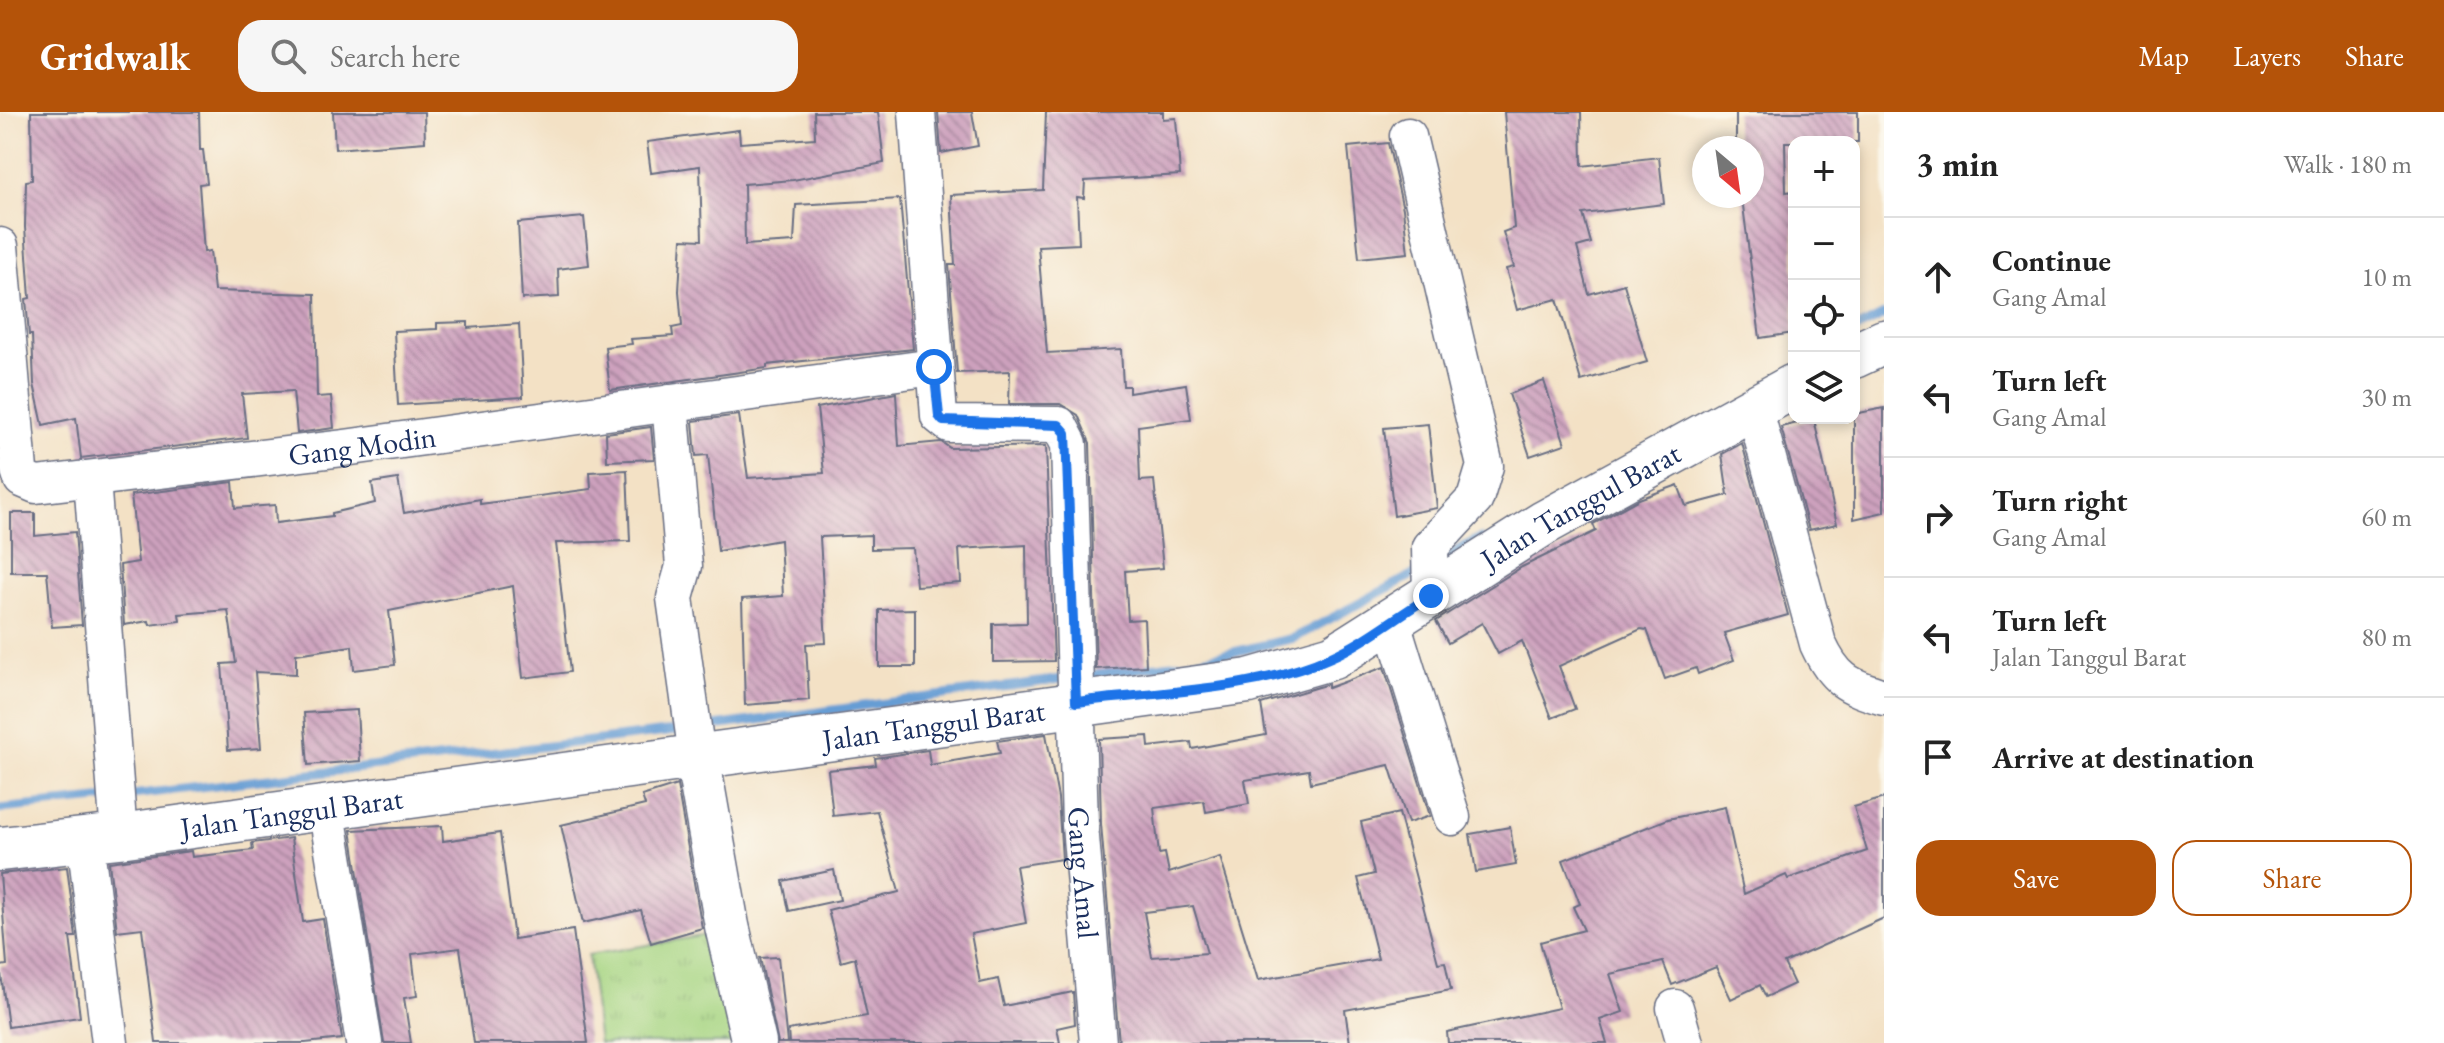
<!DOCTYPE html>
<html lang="en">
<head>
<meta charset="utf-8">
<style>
	body { margin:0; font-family:"EB Garamond",serif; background:#f6f6f6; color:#222 }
	.controls { position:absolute; right:24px; top:24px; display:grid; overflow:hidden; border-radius:16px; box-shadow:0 4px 12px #0003 }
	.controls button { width:72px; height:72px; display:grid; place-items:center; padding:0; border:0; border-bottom:2px solid #e0e0e0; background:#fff; color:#222; font:40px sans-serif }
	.compass { position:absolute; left:1692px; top:24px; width:72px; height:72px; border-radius:50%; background:#fff; box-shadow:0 4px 12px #0003; rotate:151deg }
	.stop { position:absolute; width:24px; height:24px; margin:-18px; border:6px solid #1a73e8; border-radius:50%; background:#fff }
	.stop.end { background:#1a73e8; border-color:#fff; box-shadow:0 2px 8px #0008 }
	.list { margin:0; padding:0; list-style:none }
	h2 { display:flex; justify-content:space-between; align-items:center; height:104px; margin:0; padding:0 32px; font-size:34px }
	h2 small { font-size:26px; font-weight:400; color:#767676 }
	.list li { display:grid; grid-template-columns:52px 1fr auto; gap:24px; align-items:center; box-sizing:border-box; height:120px; padding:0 32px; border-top:2px solid #e0e0e0 }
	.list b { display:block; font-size:30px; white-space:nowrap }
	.list p { margin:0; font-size:26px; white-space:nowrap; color:#767676 }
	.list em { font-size:26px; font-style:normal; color:#767676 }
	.actions { display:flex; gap:16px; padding:24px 32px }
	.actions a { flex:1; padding:18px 0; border:2px solid #b45309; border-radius:24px; text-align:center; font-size:28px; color:#b45309 }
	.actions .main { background:#b45309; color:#fff }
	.icon { flex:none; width:44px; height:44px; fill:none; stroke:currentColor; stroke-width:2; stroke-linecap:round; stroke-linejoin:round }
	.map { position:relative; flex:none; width:1884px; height:931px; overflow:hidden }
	header { display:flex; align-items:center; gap:48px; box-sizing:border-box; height:112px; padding:0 40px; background:#b45309; color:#fff }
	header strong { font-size:38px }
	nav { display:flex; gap:44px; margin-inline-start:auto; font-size:28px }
	.search { width:560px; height:72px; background:#f6f6f6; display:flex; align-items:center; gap:20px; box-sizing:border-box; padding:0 28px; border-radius:24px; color:#767676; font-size:30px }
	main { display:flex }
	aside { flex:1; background:#fff }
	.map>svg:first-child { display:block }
</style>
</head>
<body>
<header>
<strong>Gridwalk</strong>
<div class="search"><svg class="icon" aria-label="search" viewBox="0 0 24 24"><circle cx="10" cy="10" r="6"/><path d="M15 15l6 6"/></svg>Search here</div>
<nav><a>Map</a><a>Layers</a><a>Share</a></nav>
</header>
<main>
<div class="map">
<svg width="1884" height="931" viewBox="0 0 1884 931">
	<defs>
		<pattern id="grass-tufts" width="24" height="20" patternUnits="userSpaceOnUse" patternTransform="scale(2)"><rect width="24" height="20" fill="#a8d684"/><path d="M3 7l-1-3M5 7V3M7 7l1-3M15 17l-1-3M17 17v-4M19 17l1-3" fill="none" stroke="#90b874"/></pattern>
		<pattern id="building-back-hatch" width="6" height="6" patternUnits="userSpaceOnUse" patternTransform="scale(2)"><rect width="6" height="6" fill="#cda1bd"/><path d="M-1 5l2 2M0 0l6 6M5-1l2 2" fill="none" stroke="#a6849d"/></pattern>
	</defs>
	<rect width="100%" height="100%" fill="#fbf7ec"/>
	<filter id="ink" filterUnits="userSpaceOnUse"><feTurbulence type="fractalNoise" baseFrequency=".0125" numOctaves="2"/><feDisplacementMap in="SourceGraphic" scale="16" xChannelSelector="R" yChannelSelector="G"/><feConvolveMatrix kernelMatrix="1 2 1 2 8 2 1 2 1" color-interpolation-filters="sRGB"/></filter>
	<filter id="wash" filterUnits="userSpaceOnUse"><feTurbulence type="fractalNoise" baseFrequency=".006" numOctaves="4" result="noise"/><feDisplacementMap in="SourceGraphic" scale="32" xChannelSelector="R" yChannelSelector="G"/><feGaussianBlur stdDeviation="1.8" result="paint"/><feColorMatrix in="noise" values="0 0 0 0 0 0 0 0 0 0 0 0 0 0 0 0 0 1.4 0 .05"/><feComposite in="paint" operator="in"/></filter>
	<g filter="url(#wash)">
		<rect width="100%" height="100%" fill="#f3e1c5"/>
		<path fill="url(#grass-tufts)" stroke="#628271" stroke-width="2" d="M719,821L740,931H599L588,843Z"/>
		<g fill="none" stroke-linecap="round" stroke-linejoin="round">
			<g stroke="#669dd4" stroke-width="9">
				<path d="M1854,218L1884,203"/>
				<path d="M1440,448L1480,426"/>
				<path d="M1083,564L1195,549L1294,526L1420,459"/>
				<path d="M699,616L1069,566"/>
				<path d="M123,684L684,618"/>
				<path d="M0,697L108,686"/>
			</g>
		</g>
		<g id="blocks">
			<g fill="url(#building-back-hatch)" fill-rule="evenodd">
				<path d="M31,0H199L200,38H203L207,71L199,72L204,140L210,139L214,179L315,182L317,285L331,284L334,316L297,321L293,279L242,282L247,326L81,346L76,306L43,313L34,272L32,223H29L26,187L30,186L25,115L26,69L32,68Z"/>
				<path d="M333,0H424L425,30L335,37Z"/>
				<path d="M814,0H878L884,51L793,68L744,72L745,133L794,130L796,93L900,87L913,237L767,253V256L733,261L610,278L605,235L632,232L631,227L673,224L672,216L682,214L679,179L682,127L702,128L700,54L651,61L647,30L739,18L740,31L815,26Z"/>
				<path d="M938,0H972L978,34L941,41Z"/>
				<path d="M1046,0H1163V7L1176,6L1180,63L1085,69L1084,86L1077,85L1079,132L1038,134L1047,241L1121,237L1123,274H1129V281L1186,272L1191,307L1138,314L1140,369L1154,368L1163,456L1125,459L1128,508L1144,507L1146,554L1096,557L1090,331L1078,303L1060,292H1009L1010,259L957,261L949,153H955L951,83L1043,78Z"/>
				<path d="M1504,0H1581L1582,54L1659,45L1664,92L1583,102L1591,131L1577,135L1589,182L1624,172L1647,250L1581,269L1557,187L1517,198L1506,157L1514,155L1503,120L1514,116Z"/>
				<path d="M1736,0H1858V30H1785L1786,80L1794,79V221L1760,226L1742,86L1752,85V36H1736Z"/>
				<path d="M1388,31L1403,97L1408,141L1359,146L1348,35Z"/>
				<path d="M584,105L589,153L558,157L559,185L522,187L518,111Z"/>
				<path d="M468,210V216L519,212L523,285L398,293L394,219L437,217V211Z"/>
				<path d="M1544,269L1565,332L1530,344L1509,282Z"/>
				<path d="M896,281L899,334L941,330L950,336L1046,334L1054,549L993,550V512L1027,511L1026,433L959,437L961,471L916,474L913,436L871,437V423L820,425L826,531L806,532L809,588L745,593L742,487L783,484L780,428L718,439L708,343L696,344L693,309L739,303L748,366L824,361L817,296Z"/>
				<path d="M1884,296V400L1854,407V302Z"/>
				<path d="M1814,307L1837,412L1809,418L1781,315Z"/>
				<path d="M1428,312L1437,396L1394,404L1384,316Z"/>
				<path d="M651,315L654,347L607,349L606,321Z"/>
				<path d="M1742,331L1788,503L1724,521L1734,548L1698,562L1696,556L1665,567L1647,518L1641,517L1559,554L1575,597L1552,606L1522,529L1498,542L1482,511L1448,531L1436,509L1522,455L1596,419L1593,412L1639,387L1678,373L1686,394L1728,383L1722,342Z"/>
				<path d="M627,358L630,429L556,431L570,560L523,566L513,474L389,499L395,553L354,558L352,534L296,542V562L255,560L261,636L228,638L222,552L236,551L228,498L179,502L180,509L150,513L149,509L124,513L120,453L138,450L131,383L233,370L235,396L275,393L276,411L332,404V401L375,391L372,371L398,367L404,401L480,387V392L591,377L590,360Z"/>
				<path d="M11,401H35V424L75,420L82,513L52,515L47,460H11Z"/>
				<path d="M915,497V555H879V498Z"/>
				<path d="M1384,555L1430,704L1408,711L1389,653L1311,671L1309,658L1245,668L1249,692L1206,700L1204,689L1154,696L1159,742L1165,741L1169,761L1220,745L1258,868L1378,847L1358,766L1374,762L1361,710L1399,701L1438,851L1445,850L1451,878L1345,898L1350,931H1119L1101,712L1099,627L1148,624L1149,635L1191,630L1192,637L1266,623L1261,592L1328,572V576ZM1193,794L1207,841L1152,845L1144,800Z"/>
				<path d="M357,598L360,649L308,653L304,601Z"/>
				<path d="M1046,622L1058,686L1062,747L1016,754L1026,811L971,822L980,871L998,867L1004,894L1073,880L1075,912L1057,916L1060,931H789L788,918L867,904L855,846L841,850L828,798L899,780L877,699L833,704L828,658L876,653L875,646L928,638L930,653L1000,641L997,629Z"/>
				<path d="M677,673L702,816L651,831L641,798L583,811L561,713L645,693L642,684Z"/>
				<path d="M1884,686V806L1784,851L1794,872L1766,885L1760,873L1731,887L1716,855L1672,873L1663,850L1610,862L1623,900L1600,908L1607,931H1448L1447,920L1559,896L1540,830L1584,818L1573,795L1580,792L1563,748L1668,707L1725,695L1744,782L1786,763L1788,767L1867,739L1854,695Z"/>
				<path d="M442,714L443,729L500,721L514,827L573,818L588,931H474L460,836L412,842L417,884L404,886L411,931H384L351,718Z"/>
				<path d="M1510,715L1516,753L1476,760L1470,722Z"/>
				<path d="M291,726L303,810L323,807L342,927L305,931H156L142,816L117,819L109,750L191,739L192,745L253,738L252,731Z"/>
				<path d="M67,755L76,825H70L80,905L8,915L0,854L7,853L0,762Z"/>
				<path d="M834,758L840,788L789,799L783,769Z"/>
				<path d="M778,845L787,931H778L760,846Z"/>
			</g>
		</g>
	</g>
	<g filter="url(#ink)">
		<use href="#blocks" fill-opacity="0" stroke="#676d82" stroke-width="2"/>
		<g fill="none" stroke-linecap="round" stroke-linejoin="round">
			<defs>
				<g id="minor">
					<path id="s1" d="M917,0L939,304L949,312L1059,313L1069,332L1080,713L1098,931"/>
					<path d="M1408,24L1485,354L1475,387L1430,435L1431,484"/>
					<path id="s2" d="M0,134L19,358L22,367L36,373L344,336L934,255"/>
					<path d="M670,291L684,454L675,486L697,644"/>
					<path d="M1754,295L1818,532C1834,567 1847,574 1884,585"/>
					<path d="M92,367L119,724"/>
					<path d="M1391,507L1452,705"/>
					<path d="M326,694L364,931"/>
					<path d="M85,727L110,931"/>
					<path d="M1675,896L1685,931"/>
				</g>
				<g id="tertiary">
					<path d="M1854,244L1884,230"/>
					<path d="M697,644L727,814L754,931"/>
					<path id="s3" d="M0,737L119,724L1249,569L1333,545L1544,411L1794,274"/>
				</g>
			</defs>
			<use href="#minor" stroke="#676d82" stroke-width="39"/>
			<use href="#tertiary" stroke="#676d82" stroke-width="47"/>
			<use href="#minor" stroke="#fff" stroke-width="36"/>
			<use href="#tertiary" stroke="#fff" stroke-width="44"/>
		</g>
	</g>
	<g fill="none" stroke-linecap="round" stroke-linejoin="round" filter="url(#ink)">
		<path stroke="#1a73e8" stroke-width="10" d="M934,255L939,304L943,309L1059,313L1066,321L1076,590C1157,580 1257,579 1331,545C1366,530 1398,503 1431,484"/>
	</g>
	<g text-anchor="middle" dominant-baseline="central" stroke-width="6" stroke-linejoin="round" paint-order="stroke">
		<g font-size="30" fill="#1b2f5e" stroke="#fbf7ec">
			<text stroke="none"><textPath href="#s2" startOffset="578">Gang Modin</textPath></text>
			<text stroke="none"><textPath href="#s3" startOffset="1638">Jalan Tanggul Barat</textPath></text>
			<text stroke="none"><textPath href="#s3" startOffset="942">Jalan Tanggul Barat</textPath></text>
			<text stroke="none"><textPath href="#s3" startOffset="294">Jalan Tanggul Barat</textPath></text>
			<text stroke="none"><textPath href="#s1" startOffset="878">Gang Amal</textPath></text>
		</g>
	</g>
</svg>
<div class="controls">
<button>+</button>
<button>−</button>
<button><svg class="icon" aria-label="locate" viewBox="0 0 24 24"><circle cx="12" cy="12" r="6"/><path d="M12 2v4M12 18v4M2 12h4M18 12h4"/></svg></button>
<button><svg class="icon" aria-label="layers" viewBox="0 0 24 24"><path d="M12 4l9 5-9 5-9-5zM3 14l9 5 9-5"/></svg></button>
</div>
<svg class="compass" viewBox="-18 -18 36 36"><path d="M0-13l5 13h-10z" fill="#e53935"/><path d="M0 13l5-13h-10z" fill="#767676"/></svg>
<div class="stop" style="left:934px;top:255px"></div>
<div class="stop end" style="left:1431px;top:484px"></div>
</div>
<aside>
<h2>3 min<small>Walk · 180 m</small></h2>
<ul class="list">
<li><svg class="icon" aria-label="ahead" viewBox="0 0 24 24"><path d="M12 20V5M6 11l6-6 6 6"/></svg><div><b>Continue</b><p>Gang Amal</p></div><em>10 m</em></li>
<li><svg class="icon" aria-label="left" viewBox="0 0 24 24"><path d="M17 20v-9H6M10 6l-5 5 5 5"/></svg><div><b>Turn left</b><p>Gang Amal</p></div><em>30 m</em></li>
<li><svg class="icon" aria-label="right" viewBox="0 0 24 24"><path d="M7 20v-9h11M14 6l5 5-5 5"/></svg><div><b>Turn right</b><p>Gang Amal</p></div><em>60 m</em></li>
<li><svg class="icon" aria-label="left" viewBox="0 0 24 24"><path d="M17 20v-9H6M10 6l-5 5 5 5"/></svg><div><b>Turn left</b><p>Jalan Tanggul Barat</p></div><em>80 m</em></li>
<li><svg class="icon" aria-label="arrive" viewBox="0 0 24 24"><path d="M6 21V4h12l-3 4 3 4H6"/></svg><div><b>Arrive at destination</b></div></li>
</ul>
<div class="actions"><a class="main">Save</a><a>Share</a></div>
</aside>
</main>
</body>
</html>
